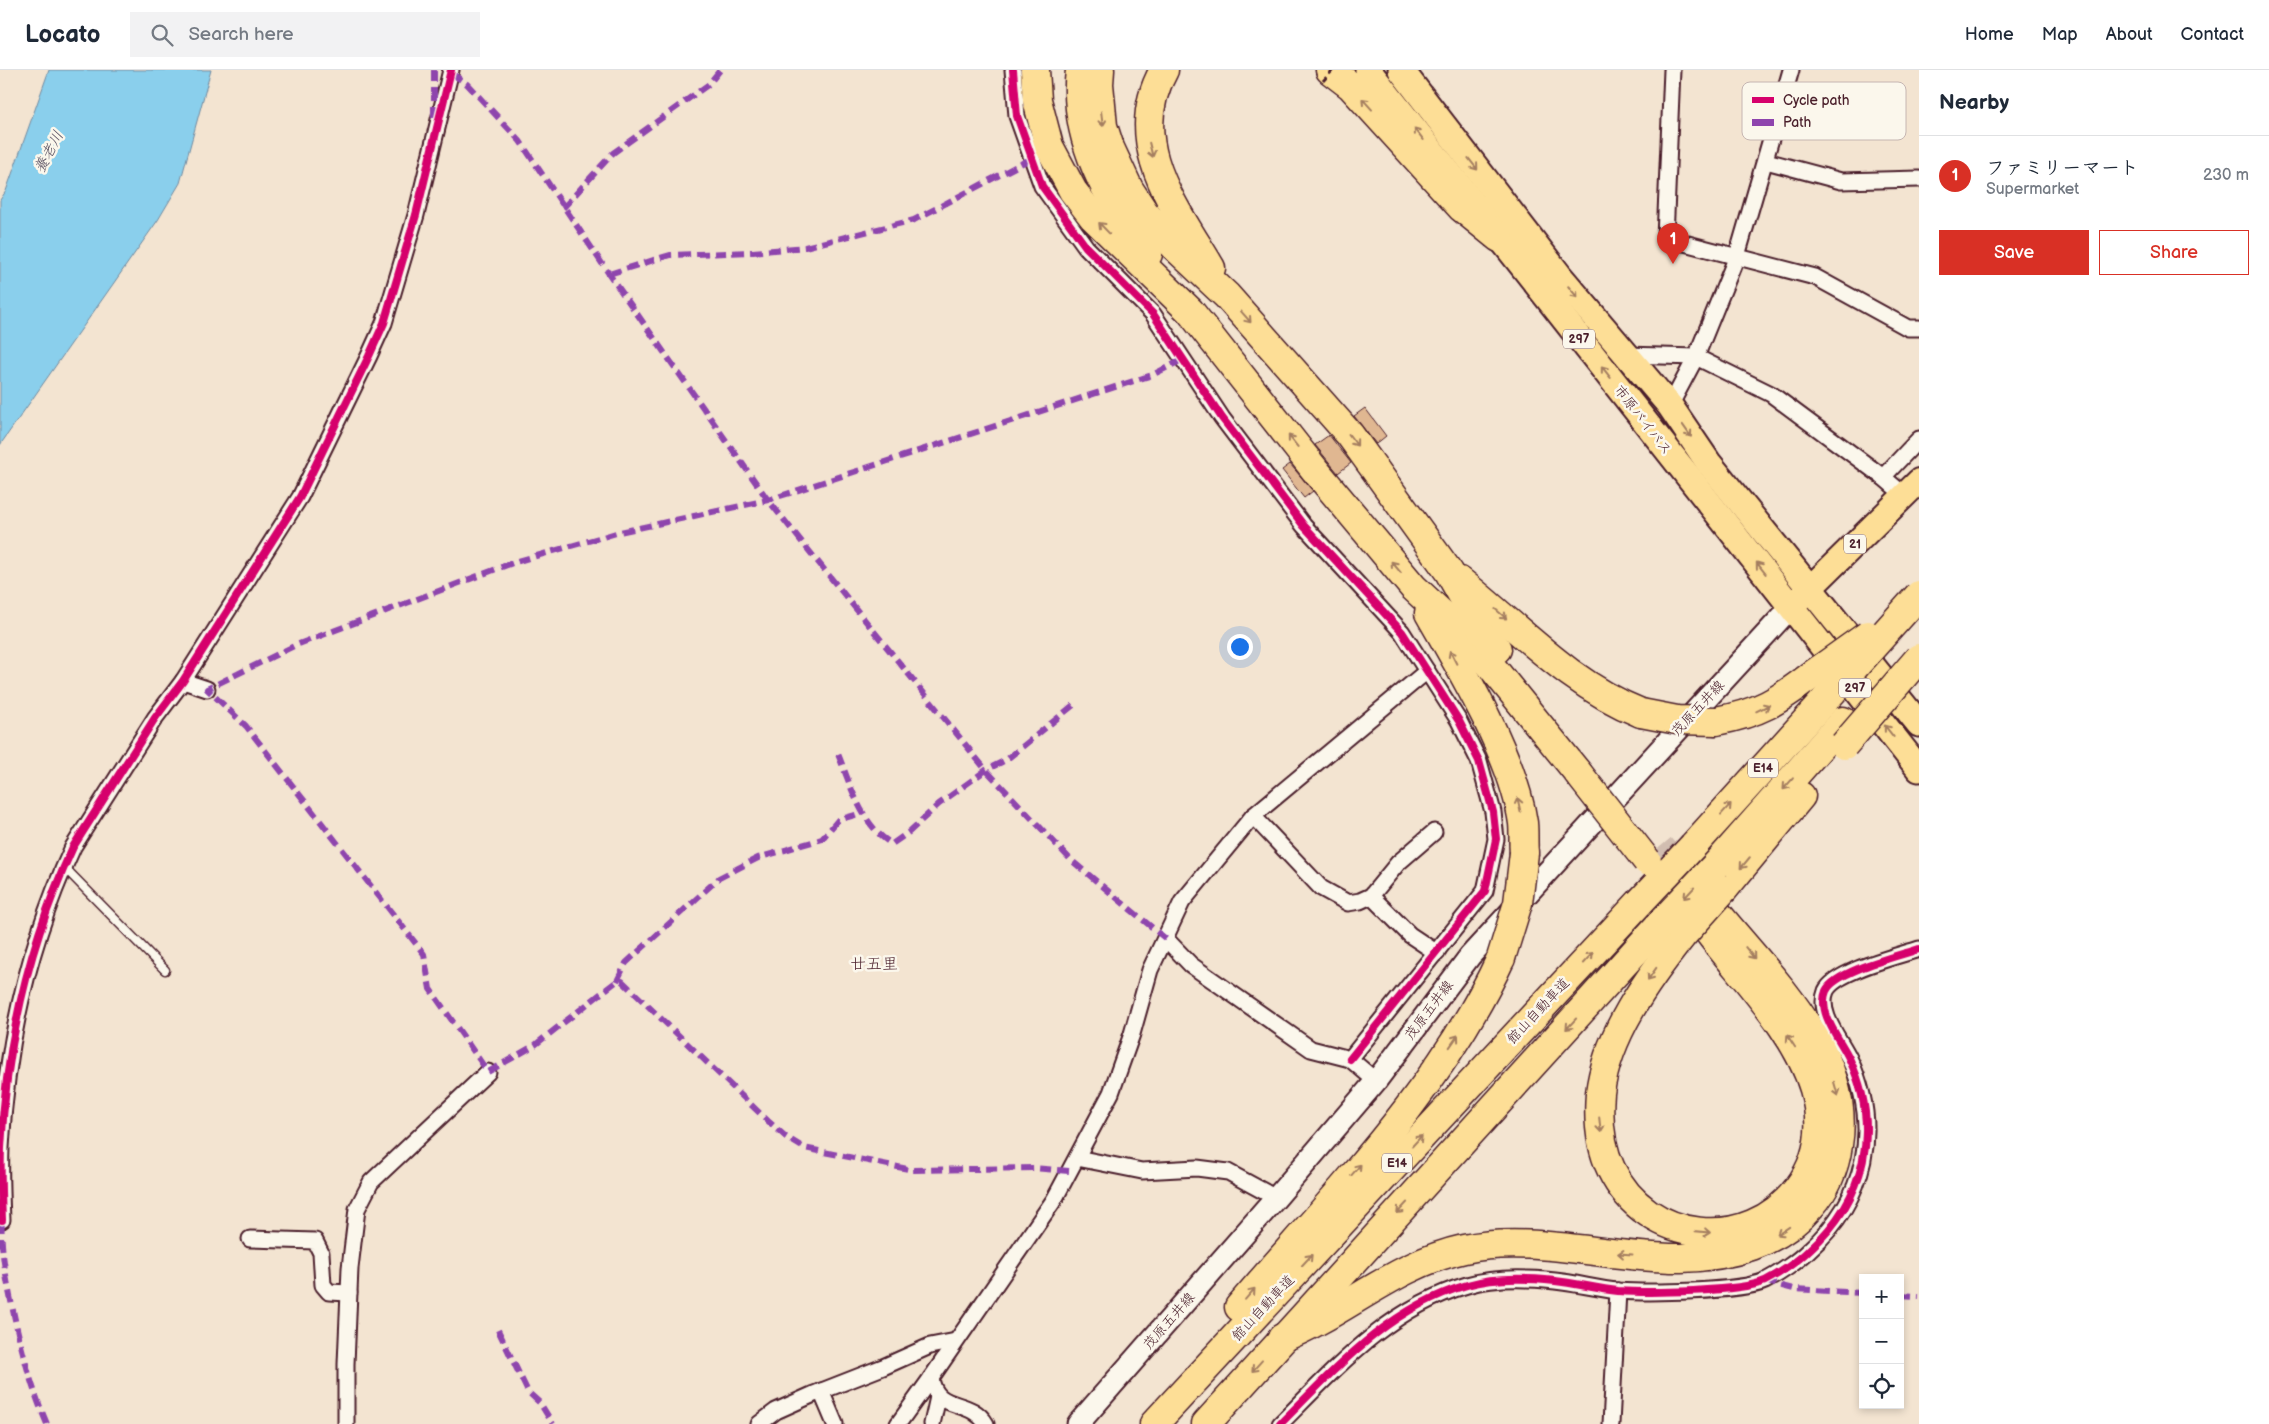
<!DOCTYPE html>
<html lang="en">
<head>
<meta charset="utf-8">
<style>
	body { margin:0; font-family:"Balsamiq Sans","Klee One",sans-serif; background:#f2f2f3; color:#1f2937 }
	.controls { position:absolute; right:15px; bottom:15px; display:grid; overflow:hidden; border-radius:0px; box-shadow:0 2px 8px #0003 }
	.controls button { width:45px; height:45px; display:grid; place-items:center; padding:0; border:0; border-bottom:1px solid #e0e1e3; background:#fff; color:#1f2937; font:25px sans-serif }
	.you { position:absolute; left:1239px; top:576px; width:18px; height:18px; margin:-12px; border:4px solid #fff; border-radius:50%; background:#1a73e8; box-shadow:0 0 0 8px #1a73e833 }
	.badge { display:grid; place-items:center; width:32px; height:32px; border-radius:50%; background:#d93025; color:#fff; font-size:16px; font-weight:700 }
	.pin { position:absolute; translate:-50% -41px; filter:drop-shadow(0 1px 2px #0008) }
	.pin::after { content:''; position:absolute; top:26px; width:18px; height:15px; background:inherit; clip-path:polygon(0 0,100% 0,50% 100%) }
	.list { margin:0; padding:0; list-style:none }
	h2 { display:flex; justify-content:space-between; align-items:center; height:65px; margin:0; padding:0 20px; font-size:21px }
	h2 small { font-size:16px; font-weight:400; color:#747a83 }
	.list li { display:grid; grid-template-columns:32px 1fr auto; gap:15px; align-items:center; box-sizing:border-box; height:80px; padding:0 20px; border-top:1px solid #e0e1e3 }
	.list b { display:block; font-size:19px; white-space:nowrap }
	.list p { margin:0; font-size:16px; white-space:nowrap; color:#747a83 }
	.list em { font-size:16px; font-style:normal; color:#747a83 }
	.actions { display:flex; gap:10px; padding:15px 20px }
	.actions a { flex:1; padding:11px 0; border:1px solid #d93025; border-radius:0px; text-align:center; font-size:18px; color:#d93025 }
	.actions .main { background:#d93025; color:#fff }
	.icon { flex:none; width:28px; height:28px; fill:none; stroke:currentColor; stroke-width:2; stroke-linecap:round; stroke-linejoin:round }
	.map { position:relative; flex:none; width:1919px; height:1354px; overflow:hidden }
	header { display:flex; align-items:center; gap:30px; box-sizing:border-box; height:70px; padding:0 25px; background:#fff; border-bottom:1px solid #e0e1e3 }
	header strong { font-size:24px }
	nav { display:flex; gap:28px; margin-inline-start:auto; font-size:18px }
	.search { width:350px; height:45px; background:#f2f2f3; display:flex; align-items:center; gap:12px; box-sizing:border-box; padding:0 18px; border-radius:0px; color:#747a83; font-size:19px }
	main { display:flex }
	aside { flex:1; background:#fff }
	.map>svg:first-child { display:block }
</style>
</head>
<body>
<header>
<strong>Locato</strong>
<div class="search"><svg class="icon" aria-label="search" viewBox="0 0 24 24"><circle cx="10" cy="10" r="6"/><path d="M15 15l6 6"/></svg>Search here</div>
<nav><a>Home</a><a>Map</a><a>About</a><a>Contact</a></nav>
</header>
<main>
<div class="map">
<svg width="1919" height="1354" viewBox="0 0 1919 1354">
	<rect width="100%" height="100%" fill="#f3e4d1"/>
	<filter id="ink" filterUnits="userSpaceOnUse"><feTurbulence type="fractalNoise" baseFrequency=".02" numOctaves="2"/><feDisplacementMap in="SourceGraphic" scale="10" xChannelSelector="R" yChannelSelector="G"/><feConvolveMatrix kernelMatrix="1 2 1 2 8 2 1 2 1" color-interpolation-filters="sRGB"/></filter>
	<g filter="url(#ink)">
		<path fill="#8acfec" stroke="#70899f" d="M49,0H211L180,113L158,150L0,375V130L6,121Z"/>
		<g fill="#e0b791" stroke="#4a1f2b">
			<path d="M1365,338L1386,366L1376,374L1354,346Z"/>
			<path d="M1329,365L1351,393L1338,403L1315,375Z"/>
			<path d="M1290,394L1313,421L1304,428L1282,400Z"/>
		</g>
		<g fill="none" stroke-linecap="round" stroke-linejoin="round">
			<path stroke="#d1bdb0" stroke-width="28" stroke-dasharray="28 14" stroke-linecap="butt" d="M1660,777L1709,835"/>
			<defs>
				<path id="service" d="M64,797L165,900"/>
				<g id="minor">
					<path d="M1013,0L1017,46L1042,116L1086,177L1153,244L1222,348L1304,456L1402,562L1459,651L1479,691L1493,742L1496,769L1485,821L1350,989"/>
					<path d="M1672,0L1665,168L1815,207L1908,258H1919"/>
					<path d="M1766,91L1841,111L1919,109"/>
					<path d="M1626,285L1696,287L1771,324L1883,407L1904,425"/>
					<path d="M1670,336L1696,287L1737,186L1791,0"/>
					<path d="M1883,407L1919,369"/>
					<path d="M183,611L207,619"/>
					<path d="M1253,746L1321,818L1348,833L1360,831L1371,826L1398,793L1434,762"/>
					<path d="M1371,826L1410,865L1437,883"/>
					<path d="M1166,869L1191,895L1311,979L1350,989L1376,1011"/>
					<path d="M1077,1088L1142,1101L1197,1098L1228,1102L1276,1128"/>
					<path d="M2,1150C1,1126 0,1102 1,1078C6,974 29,872 73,777L155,648L183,611L300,427L369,286L384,253L416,145L451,0"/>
					<path d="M250,1169L315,1171L321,1183L323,1215L329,1222L349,1223"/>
					<path d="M821,1321L835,1354"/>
					<path d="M346,1354V1294L350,1198L357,1139L371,1112L488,1002"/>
					<path d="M759,1354L776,1341L814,1324L883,1297L930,1276L956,1271"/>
					<path d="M898,1354L931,1308"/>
					<path d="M932,1354L938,1327"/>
					<path d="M986,1354C970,1327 936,1343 931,1308L1054,1130L1111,1023L1132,964L1150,900L1182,832L1253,746L1427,601"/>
					<path d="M1280,1354C1335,1299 1390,1237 1467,1215C1494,1207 1528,1208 1555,1211C1576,1213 1597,1219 1618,1221C1648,1223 1740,1222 1765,1211C1779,1204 1798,1191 1809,1180C1866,1129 1882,1058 1849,988C1840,969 1817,943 1826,921C1835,901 1898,886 1919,879"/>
					<path d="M1611,1354L1618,1221"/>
				</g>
				<path id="secondary" d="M1078,1354L1276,1128L1376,1011L1470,886L1791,537"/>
				<path id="primary" d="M1795,533L1919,411"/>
				<g id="trunk">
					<path d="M1368,0L1919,699"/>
					<path d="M1401,0L1559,205L1670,336L1708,392L1919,654"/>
				</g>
				<g id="motorway">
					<path d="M1035,0L1037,30L1049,76L1073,121L1093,147L1190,241L1315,400L1413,517L1470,570L1578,703"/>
					<path d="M1080,0C1072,69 1108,130 1148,184"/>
					<path d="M1100,0L1099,14L1103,56L1110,78L1129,119L1144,142L1175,177L1227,226L1350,365L1449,502L1481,558L1497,579"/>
					<path d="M1164,0C1123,72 1175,137 1211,198"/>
					<path d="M1330,0L1351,16L1462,138L1499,168"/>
					<path d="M1460,511C1519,558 1570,615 1641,643"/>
					<path d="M1429,543C1462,600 1514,688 1523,753C1524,763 1523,773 1524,783"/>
					<path d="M1716,651C1760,643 1778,631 1812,605"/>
					<path d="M1693,776L1833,621"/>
					<path d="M1716,795L1843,651"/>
					<path d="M1724,819L1801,726"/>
					<path d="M1682,866C1647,910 1607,965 1600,1023C1598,1048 1600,1076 1611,1099C1647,1174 1748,1185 1798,1118C1820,1089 1824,1054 1814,1019C1797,962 1745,910 1710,864"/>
					<path d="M1239,1237C1333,1127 1440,1020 1501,888"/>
					<path d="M1282,1268C1345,1243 1395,1194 1464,1179C1533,1164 1610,1189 1681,1188C1729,1187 1779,1174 1811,1136C1826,1119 1835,1097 1838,1075C1853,984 1771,909 1719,845"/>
					<path d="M1154,1354L1640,832"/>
					<path d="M1206,1354L1662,852"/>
				</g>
			</defs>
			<use href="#service" stroke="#4a1f2b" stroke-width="11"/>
			<use href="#minor" stroke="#4a1f2b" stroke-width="19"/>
			<use href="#secondary" stroke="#4a1f2b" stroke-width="25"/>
			<use href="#primary" stroke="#4a1f2b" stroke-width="28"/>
			<use href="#trunk" stroke="#4a1f2b" stroke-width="29"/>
			<use href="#motorway" stroke="#4a1f2b" stroke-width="31"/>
			<use href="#service" stroke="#fbf7ec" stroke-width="8"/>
			<use href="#minor" stroke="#fbf7ec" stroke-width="15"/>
			<use href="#secondary" stroke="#fbf7ec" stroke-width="21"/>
			<use href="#primary" stroke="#fdde96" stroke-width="24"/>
			<use href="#trunk" stroke="#fdde96" stroke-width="25"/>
			<use href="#motorway" stroke="#fdde96" stroke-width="28"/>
			<defs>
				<g id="motorway-bridge">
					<path d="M1812,605L1868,565"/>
					<path d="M1833,621L1919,525"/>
					<path d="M1641,643L1677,650L1716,651"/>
					<path d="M1844,675L1919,588"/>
					<path d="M1578,703L1647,791"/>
					<path d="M1640,832L1693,776"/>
					<path d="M1662,852L1716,795"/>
					<path d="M1682,866L1724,819"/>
					<path d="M1501,888L1518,833L1524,783"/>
				</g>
			</defs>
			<use href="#motorway-bridge" stroke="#4a1f2b" stroke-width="31" stroke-linecap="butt"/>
			<path stroke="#4a1f2b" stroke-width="3" stroke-dasharray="5 4" stroke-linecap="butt" d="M1323,11L1333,0"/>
			<use href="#motorway-bridge" stroke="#fdde96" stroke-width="28"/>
			<g stroke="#8e44ad" stroke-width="6" stroke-dasharray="12 6" stroke-linecap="butt">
				<path d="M434,0V51"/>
				<path d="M451,3L467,14L520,71L609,204L768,430L986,700L1071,790L1166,869"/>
				<path d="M563,138L613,83L709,14L720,0"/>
				<path d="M609,204L670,185L753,182L805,177L914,150L1032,88"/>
				<path d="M838,684C851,716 861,755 892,774L909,762L939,734L986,700L1006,690L1076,633"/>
				<path d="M617,911L626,893L719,808L758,788L822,769L838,750L862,743"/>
				<path d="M1069,1101L1034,1098L913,1100L804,1078L786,1067L768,1051L622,911H617L535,975L488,1002L430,919L424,884L246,656L207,619L296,575L515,492L620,462L768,430L1152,305L1184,289"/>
				<path d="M2,1150C0,1176 5,1200 10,1226C19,1270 29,1312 47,1354"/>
				<path d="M1764,1211L1793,1219L1863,1223"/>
				<path d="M1900,1225L1919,1226"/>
				<path d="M498,1260L528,1322L540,1333L553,1354"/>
			</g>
			<defs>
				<g id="cycleway">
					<path d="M1013,0L1017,46L1042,116L1086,177L1153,244L1222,348L1304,456L1402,562L1459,651L1479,691L1493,742L1496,769L1485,821L1350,989"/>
					<path d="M2,1150C1,1126 0,1102 1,1078C6,974 29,872 73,777L155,648L183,611L300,427L369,286L384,253L416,145L451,0"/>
					<path d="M1280,1354C1335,1299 1390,1237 1467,1215C1494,1207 1528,1208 1555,1211C1576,1213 1597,1219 1618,1221C1648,1223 1740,1222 1765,1211C1779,1204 1798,1191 1809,1180C1866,1129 1882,1058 1849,988C1840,969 1817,943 1826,921C1835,901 1898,886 1919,879"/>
				</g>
			</defs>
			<use href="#cycleway" stroke="#fbf7ec" stroke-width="11"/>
			<use href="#cycleway" stroke="#d6006c" stroke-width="8"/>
		</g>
		<defs><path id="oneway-shaft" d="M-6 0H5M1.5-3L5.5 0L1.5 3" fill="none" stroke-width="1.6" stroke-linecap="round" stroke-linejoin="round" transform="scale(1.25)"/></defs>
		<g stroke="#a47e60">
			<use href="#oneway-shaft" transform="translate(1367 34) rotate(-132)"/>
			<use href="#oneway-shaft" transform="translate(1102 49) rotate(83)"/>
			<use href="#oneway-shaft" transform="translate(1419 64) rotate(-128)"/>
			<use href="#oneway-shaft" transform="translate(1151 80) rotate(76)"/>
			<use href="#oneway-shaft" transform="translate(1473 94) rotate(52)"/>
			<use href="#oneway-shaft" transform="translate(1104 158) rotate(-134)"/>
			<use href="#oneway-shaft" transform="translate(1573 222) rotate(50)"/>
			<use href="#oneway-shaft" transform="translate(1246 247) rotate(49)"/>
			<use href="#oneway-shaft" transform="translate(1606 302) rotate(-128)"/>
			<use href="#oneway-shaft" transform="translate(1687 361) rotate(55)"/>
			<use href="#oneway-shaft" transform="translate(1353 370) rotate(53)"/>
			<use href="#oneway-shaft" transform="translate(1293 371) rotate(-128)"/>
			<use href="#oneway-shaft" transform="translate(1396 497) rotate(-130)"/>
			<use href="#oneway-shaft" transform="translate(1761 498) rotate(-128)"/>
			<use href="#oneway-shaft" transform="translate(1501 544) rotate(41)"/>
			<use href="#oneway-shaft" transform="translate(1453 587) rotate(-117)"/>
			<use href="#oneway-shaft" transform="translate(1763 638) rotate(-26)"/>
			<use href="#oneway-shaft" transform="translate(1889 661) rotate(-128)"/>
			<use href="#oneway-shaft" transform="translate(1788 714) rotate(131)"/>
			<use href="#oneway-shaft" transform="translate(1519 735) rotate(-102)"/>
			<use href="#oneway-shaft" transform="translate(1726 739) rotate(-48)"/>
			<use href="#oneway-shaft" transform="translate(1745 793) rotate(130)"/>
			<use href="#oneway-shaft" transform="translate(1689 823) rotate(133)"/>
			<use href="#oneway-shaft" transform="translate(1750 883) rotate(51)"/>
			<use href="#oneway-shaft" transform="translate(1588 888) rotate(-47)"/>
			<use href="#oneway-shaft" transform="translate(1652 904) rotate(125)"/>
			<use href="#oneway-shaft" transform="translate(1571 954) rotate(133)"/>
			<use href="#oneway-shaft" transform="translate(1454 971) rotate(-55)"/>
			<use href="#oneway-shaft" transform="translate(1791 971) rotate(-123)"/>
			<use href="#oneway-shaft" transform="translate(1836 1019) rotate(74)"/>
			<use href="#oneway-shaft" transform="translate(1600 1055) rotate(84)"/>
			<use href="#oneway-shaft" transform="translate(1417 1071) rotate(-47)"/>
			<use href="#oneway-shaft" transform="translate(1356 1100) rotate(-49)"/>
			<use href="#oneway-shaft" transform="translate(1402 1138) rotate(133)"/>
			<use href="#oneway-shaft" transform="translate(1783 1161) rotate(146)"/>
			<use href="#oneway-shaft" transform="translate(1703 1162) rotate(5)"/>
			<use href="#oneway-shaft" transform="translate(1625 1184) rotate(-176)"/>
			<use href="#oneway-shaft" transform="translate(1307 1190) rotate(-47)"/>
			<use href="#oneway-shaft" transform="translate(1250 1224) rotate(-49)"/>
			<use href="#oneway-shaft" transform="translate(1257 1296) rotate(132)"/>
		</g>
	</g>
	<g text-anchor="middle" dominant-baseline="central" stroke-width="5" stroke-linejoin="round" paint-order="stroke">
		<g fill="#fbf7ec" stroke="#7f6065" stroke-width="1">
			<rect x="1563" y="259.5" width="32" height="19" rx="4"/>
			<rect x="1844" y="464.5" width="22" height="19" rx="4"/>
			<rect x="1839" y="608.5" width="32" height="19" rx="4"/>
			<rect x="1748" y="688.5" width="30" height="19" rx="4"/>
			<rect x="1382" y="1083.5" width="30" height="19" rx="4"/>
		</g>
		<g font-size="12" font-weight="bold" fill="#4a1f2b">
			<text x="1579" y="269">297</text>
			<text x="1855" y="474">21</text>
			<text x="1855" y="618">297</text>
			<text x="1763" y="698">E14</text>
			<text x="1397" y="1093">E14</text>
		</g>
		<g font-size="14" fill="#4a1f2b" stroke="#fbf7ec">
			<text transform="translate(1643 350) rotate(52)">市原バイパス</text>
			<text transform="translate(1698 638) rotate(-47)">茂原五井線</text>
			<text transform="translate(1429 940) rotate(-53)">茂原五井線</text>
			<text transform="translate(1538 941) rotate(-47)">館山自動車道</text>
			<text transform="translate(1263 1238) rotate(-47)">館山自動車道</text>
			<text transform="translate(1169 1251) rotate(-49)">茂原五井線</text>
		</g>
		<g font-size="15" font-style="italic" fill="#5d5465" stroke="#fbf7ec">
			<text transform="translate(49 82) rotate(-62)">養老川</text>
		</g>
		<g font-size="16" fill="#4a1f2b" stroke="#fbf7ec">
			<text x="874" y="894">廿五里</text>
		</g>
	</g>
	<rect x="1742" y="12" width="164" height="58" rx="8" fill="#fbf7ec" stroke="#c6b6b2" stroke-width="1"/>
	<rect x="1752" y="27" width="22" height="6" fill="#d6006c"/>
	<rect x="1752" y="49" width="22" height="7" fill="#8e44ad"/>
	<g font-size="14" fill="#4a1f2b">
		<text x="1783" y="35">Cycle path</text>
		<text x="1783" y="57">Path</text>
	</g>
</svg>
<div class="controls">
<button>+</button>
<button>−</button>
<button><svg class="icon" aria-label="locate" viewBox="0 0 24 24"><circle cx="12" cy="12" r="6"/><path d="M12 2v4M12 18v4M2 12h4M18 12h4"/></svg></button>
</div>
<div class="you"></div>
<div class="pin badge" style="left:1673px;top:194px">1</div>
</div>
<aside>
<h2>Nearby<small></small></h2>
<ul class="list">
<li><span class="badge">1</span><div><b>ファミリーマート</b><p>Supermarket</p></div><em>230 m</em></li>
</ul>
<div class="actions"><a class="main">Save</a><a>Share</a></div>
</aside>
</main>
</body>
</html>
